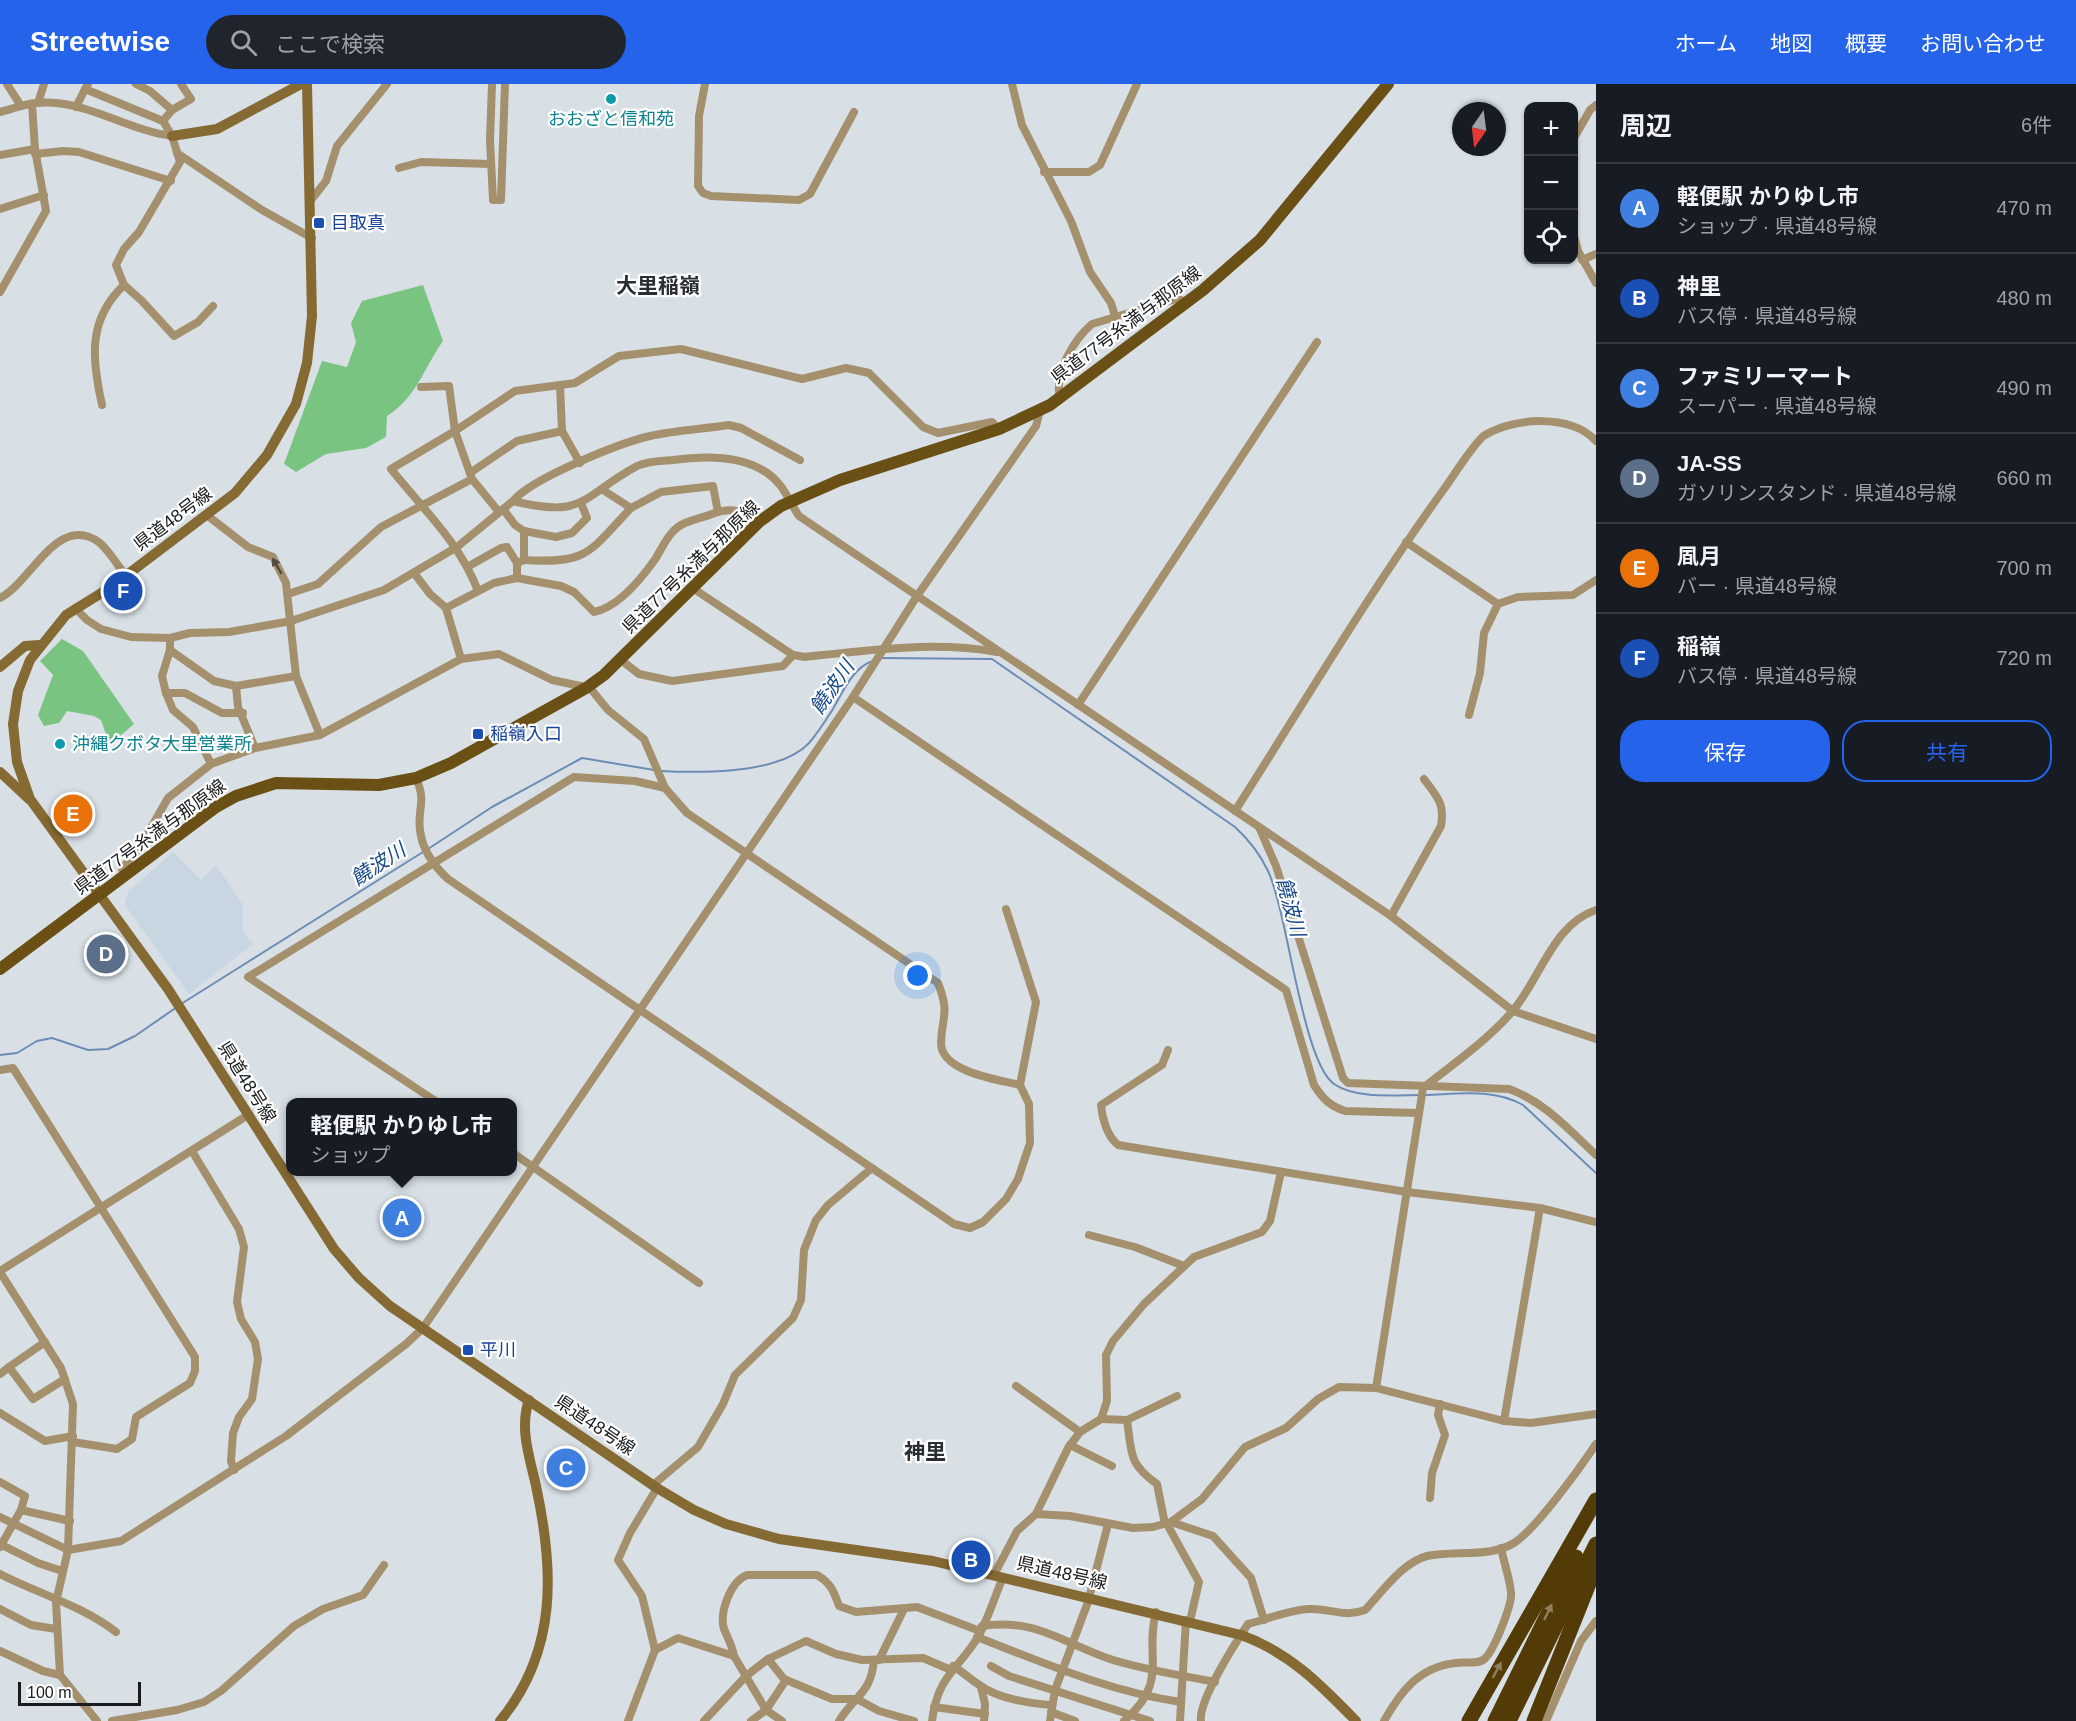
<!DOCTYPE html>
<html lang="ja">
<head>
<meta charset="utf-8">
<style>
	body { margin:0; font-family:Helvetica,"Noto Sans JP",sans-serif; background:#20242c; color:#f1f3f6 }
	.controls { position:absolute; right:18px; top:18px; display:grid; overflow:hidden; border-radius:12px; box-shadow:0 2px 4px #0004 }
	.controls button { width:54px; height:54px; display:grid; place-items:center; padding:0; border:0; border-bottom:2px solid #363941; background:#171b24; color:#f1f3f6; font:30px sans-serif }
	.compass { position:absolute; left:1452px; top:18px; width:54px; height:54px; border-radius:50%; background:#171b24; box-shadow:0 2px 4px #0004; rotate:194deg }
	.scale { position:absolute; left:18px; bottom:15px; width:123px; box-sizing:border-box; padding-left:6px; border:3px solid #191b1e; border-top:0; font-size:16px; line-height:21px; white-space:nowrap; color:#191b1e; -webkit-text-stroke:4px #fff; paint-order:stroke }
	.you { position:absolute; left:918px; top:892px; width:21px; height:21px; margin:-15px; border:4px solid #fff; border-radius:50%; background:#1a73e8; box-shadow:0 0 0 9px #1a73e833 }
	.badge { display:grid; place-items:center; width:39px; height:39px; border-radius:50%; background:#2563eb; color:#fff; font-size:20px; font-weight:700 }
	.pin { position:absolute; translate:-50% -50%; border:3px solid #fff; box-shadow:0 2px 6px #0006 }
	.popup { position:absolute; left:286px; top:1014px; width:231px; height:78px; box-sizing:border-box; display:grid; place-content:center; border-radius:12px; background:#171b24; filter:drop-shadow(0 2px 4px #0005); font-size:20px; white-space:nowrap; color:#9ea1a6 }
	.popup b { font-size:22px; color:#f1f3f6 }
	.popup::after { content:''; position:absolute; left:50%; top:100%; margin-left:-12px; border:12px solid transparent; border-top-color:#171b24 }
	.list { margin:0; padding:0; list-style:none }
	h2 { display:flex; justify-content:space-between; align-items:center; height:78px; margin:0; padding:0 24px; font-size:26px }
	h2 small { font-size:20px; font-weight:400; color:#9ea1a6 }
	.list li { display:grid; grid-template-columns:39px 1fr auto; gap:18px; align-items:center; box-sizing:border-box; height:90px; padding:0 24px; border-top:2px solid #363941 }
	.list b { display:block; font-size:22px; white-space:nowrap }
	.list p { margin:0; font-size:20px; white-space:nowrap; color:#9ea1a6 }
	.list em { font-size:20px; font-style:normal; color:#9ea1a6 }
	.actions { display:flex; gap:12px; padding:18px 24px }
	.actions a { flex:1; padding:14px 0; border:2px solid #2563eb; border-radius:24px; text-align:center; font-size:21px; color:#2563eb }
	.actions .main { background:#2563eb; color:#fff }
	.icon { flex:none; width:33px; height:33px; fill:none; stroke:currentColor; stroke-width:2; stroke-linecap:round; stroke-linejoin:round }
	.map { position:relative; flex:none; width:1596px; height:1637px; overflow:hidden }
	header { display:flex; align-items:center; gap:36px; box-sizing:border-box; height:84px; padding:0 30px; background:#2563eb; color:#fff }
	header strong { font-size:28px }
	nav { display:flex; gap:33px; margin-inline-start:auto; font-size:21px }
	.search { width:420px; height:54px; background:#20242c; display:flex; align-items:center; gap:15px; box-sizing:border-box; padding:0 21px; border-radius:33px; color:#9ea1a6; font-size:22px }
	main { display:flex }
	aside { flex:1; background:#171b24 }
	.map>svg:first-child { display:block }
</style>
</head>
<body>
<header>
<strong>Streetwise</strong>
<div class="search"><svg class="icon" aria-label="search" viewBox="0 0 24 24"><circle cx="10" cy="10" r="6"/><path d="M15 15l6 6"/></svg>ここで検索</div>
<nav><a>ホーム</a><a>地図</a><a>概要</a><a>お問い合わせ</a></nav>
</header>
<main>
<div class="map">
<svg width="1596" height="1637" viewBox="0 0 1596 1637">
	<rect width="100%" height="100%" fill="#d8e0e6"/>
	<path fill="#c7d6e1" d="M173,768L201,796L216,781L243,821V848L253,860L189,910L125,821L128,808Z"/>
	<g fill="#7ac482">
		<path d="M423,201L443,257C424,284 416,314 387,332L386,353L366,364L326,370L296,388L284,380L322,277L347,283L356,258L351,239L362,217Z"/>
		<path d="M62,555L83,567L134,640L113,658L107,653L101,636L94,632L67,627L59,639L44,642L38,631L53,591L40,577Z"/>
	</g>
	<g fill="none" stroke-linecap="round" stroke-linejoin="round">
		<g stroke="#6d8cb5" stroke-width="2">
			<path d="M881,574L992,575L1235,743C1249,756 1260,770 1268,787C1288,829 1302,977 1334,1000C1356,1015 1394,1011 1419,1011"/>
			<path d="M660,687C700,689 780,690 809,659C818,649 826,636 833,625C842,609 854,582 873,577"/>
			<path d="M428,765L492,723L582,674L654,686"/>
			<path d="M181,920L423,768"/>
			<path d="M0,971L17,969L37,957L52,954L88,966L108,965L135,952L177,923"/>
			<path d="M1425,1011C1458,1010 1493,1004 1523,1021L1596,1089"/>
		</g>
		<g stroke="#a4906d" stroke-width="8">
			<path d="M7,0L21,22"/>
			<path d="M88,0L85,5L163,37L172,52L180,78L139,148L124,165L116,181L124,201C87,236 92,276 102,321"/>
			<path d="M136,0L150,7L172,26L163,37"/>
			<path d="M492,0L490,56L493,116H501L505,0"/>
			<path d="M705,0L699,32L698,102L703,109L711,112L799,116L810,110L854,28"/>
			<path d="M1012,0L1022,41L1071,137L1090,188L1111,219L1115,232"/>
			<path d="M38,19L44,0"/>
			<path d="M76,23L85,5"/>
			<path d="M172,26L191,15L181,0"/>
			<path d="M0,28C12,25 24,20 36,19C83,14 126,46 172,52"/>
			<path d="M1574,54L1590,26L1596,21"/>
			<path d="M177,69L262,126L312,154"/>
			<path d="M35,70L63,67L79,68L171,97"/>
			<path d="M0,71L35,65"/>
			<path d="M399,84L421,78L491,80"/>
			<path d="M1044,88H1089L1100,81L1137,0"/>
			<path d="M311,116L326,97L337,62L387,0"/>
			<path d="M0,125L44,111"/>
			<path d="M1574,152L1578,167L1596,199"/>
			<path d="M1582,176L1596,170"/>
			<path d="M124,201L142,217L174,252L198,238L213,222"/>
			<path d="M0,208L46,127L35,65L32,20"/>
			<path d="M560,301L562,347L580,379"/>
			<path d="M421,303L449,302L455,347L391,385C423,425 460,459 478,507"/>
			<path d="M1060,314C1054,289 1074,255 1092,240L1176,215L1188,218"/>
			<path d="M470,389L517,357L562,347"/>
			<path d="M603,406L631,424L661,408L713,402L718,428"/>
			<path d="M513,417C532,394 620,359 650,352C676,346 703,345 729,341L741,344L800,376"/>
			<path d="M503,425L515,441L524,447L556,453L572,449L587,434L581,419"/>
			<path d="M499,428L472,395L455,347L515,307L575,299L619,272L681,265L802,295L846,284L869,289L923,343L938,349L992,338L999,345"/>
			<path d="M208,432L248,463L273,473L286,499L296,592L320,651"/>
			<path d="M1406,458L1498,520"/>
			<path d="M524,476C589,480 589,468 631,424"/>
			<path d="M469,482L501,464L507,463L517,479"/>
			<path d="M414,489L430,510L446,524L461,575"/>
			<path d="M517,494V479L524,476V447"/>
			<path d="M694,505L793,571L805,573C868,566 934,557 997,568"/>
			<path d="M288,510L318,500L381,443L472,395"/>
			<path d="M0,514C30,500 58,427 100,459C110,468 118,482 126,492"/>
			<path d="M75,524L87,536L101,545L131,553L170,554L190,549L229,548L291,537L384,506L457,463L513,417C586,435 580,413 637,382C647,377 662,377 673,376C708,371 755,370 780,401C787,410 792,422 799,432L1391,832L1513,927L1596,955"/>
			<path d="M446,524L494,499L517,494L561,502L574,508L594,528C619,523 642,494 656,474C663,462 669,448 681,441C690,436 702,434 712,430C730,423 744,426 759,438"/>
			<path d="M170,554V566L162,592L166,609L173,626L193,643L211,680"/>
			<path d="M170,566L214,597L236,602L296,592"/>
			<path d="M621,576L639,590L672,597L783,582L793,571"/>
			<path d="M236,602L238,623L255,664"/>
			<path d="M166,609H185L222,629H243"/>
			<path d="M853,613L1286,906L1314,1001C1323,1015 1330,1022 1345,1027L1418,1029"/>
			<path d="M1078,621L1317,258"/>
			<path d="M1469,631L1480,589L1484,549L1498,520L1518,513L1573,511L1596,496"/>
			<path d="M416,694C427,719 417,724 420,746C422,766 434,782 448,795L954,1140L970,1144L983,1138L1006,1115L1018,1095L1030,1059L1029,1020L1020,1001L1036,918L1006,825"/>
			<path d="M1235,727C1304,619 1369,509 1444,405C1452,394 1476,356 1485,351C1515,333 1571,330 1596,357"/>
			<path d="M1259,743L1276,782L1343,994L1348,999L1509,1005C1545,1018 1569,1046 1596,1071"/>
			<path d="M125,792L122,785L140,763L168,714L211,680L255,664L320,651L461,575L499,570L552,596L590,604L608,626L644,655L665,704L687,729L938,899C950,930 942,931 941,959C941,988 999,996 1020,1001"/>
			<path d="M1391,832L1441,742C1445,719 1437,713 1424,695"/>
			<path d="M1168,966L1162,981L1101,1021C1102,1034 1107,1052 1118,1061L1407,1108L1540,1124L1596,1138"/>
			<path d="M0,986L13,984L195,1273V1287L190,1299L136,1333L132,1355L117,1365L73,1358"/>
			<path d="M437,1018L248,893L574,693L635,697L665,704"/>
			<path d="M192,1067L239,1145L244,1163L237,1218L241,1235L255,1258L258,1275L252,1315L239,1333L233,1349L231,1377L234,1386"/>
			<path d="M513,1069L699,1199"/>
			<path d="M1089,1151L1135,1163L1184,1182"/>
			<path d="M0,1187L248,1031"/>
			<path d="M0,1188L61,1284L73,1320L68,1466L56,1518L60,1591L97,1637"/>
			<path d="M45,1258L9,1283L33,1315L65,1295"/>
			<path d="M0,1290L9,1283"/>
			<path d="M1016,1302L1080,1348"/>
			<path d="M1376,1304L1423,1004C1453,980 1484,959 1510,930C1539,899 1552,840 1596,826"/>
			<path d="M0,1329L45,1357L73,1352"/>
			<path d="M1101,1335L1127,1336L1177,1312"/>
			<path d="M1127,1336C1132,1370 1128,1379 1157,1400L1165,1440"/>
			<path d="M1504,1337L1540,1124"/>
			<path d="M1070,1361L1112,1382"/>
			<path d="M0,1398L25,1412L21,1426L0,1463"/>
			<path d="M653,1401L698,1363L723,1320L735,1291L793,1234L801,1216L804,1166L816,1136L828,1121L872,1084"/>
			<path d="M1430,1414L1432,1389L1445,1351L1438,1331L1440,1320"/>
			<path d="M21,1426L70,1437"/>
			<path d="M1036,1430L1068,1364L1080,1348L1101,1335L1107,1317L1106,1271L1113,1257L1144,1220L1194,1173L1262,1148L1270,1137L1281,1088"/>
			<path d="M0,1433L68,1466L121,1457L286,1352L406,1260L423,1244L853,613L917,512L1036,342L1040,327"/>
			<path d="M1171,1438L1213,1452L1251,1494L1264,1536"/>
			<path d="M1167,1440L1199,1498L1190,1537"/>
			<path d="M0,1460L38,1479L62,1487"/>
			<path d="M0,1490C39,1510 81,1521 116,1548"/>
			<path d="M994,1491L1017,1447L1036,1430L1070,1432L1133,1444L1153,1443L1171,1438L1202,1415L1245,1363L1286,1344L1318,1315L1339,1303L1376,1304L1504,1337L1531,1339L1596,1330"/>
			<path d="M0,1525L31,1541L56,1545"/>
			<path d="M982,1542C1036,1534 1063,1559 1110,1575C1144,1586 1180,1591 1215,1598"/>
			<path d="M977,1553C1044,1579 1110,1608 1181,1618"/>
			<path d="M655,1566L642,1512L618,1476L630,1449L657,1404"/>
			<path d="M0,1567L43,1587L60,1591"/>
			<path d="M734,1572C732,1561 728,1555 724,1545C719,1528 731,1497 747,1491H817C831,1499 834,1508 839,1522L856,1528L917,1523L980,1547"/>
			<path d="M768,1575L784,1595L832,1615H857L879,1627L914,1637"/>
			<path d="M879,1576L904,1525"/>
			<path d="M953,1582C963,1588 971,1596 981,1602C997,1614 1031,1620 1051,1621"/>
			<path d="M991,1582L1009,1592L1150,1637"/>
			<path d="M981,1603L985,1620L984,1637"/>
			<path d="M934,1623L985,1630"/>
			<path d="M1051,1628L1075,1637"/>
			<path d="M112,1637L177,1626L204,1618L221,1607L294,1542L323,1525L363,1511L384,1481"/>
			<path d="M628,1637L655,1566L678,1554L734,1572L766,1626L782,1637"/>
			<path d="M704,1637L746,1592L768,1575L806,1557L836,1570L862,1576L923,1574L951,1586"/>
			<path d="M751,1637L766,1626L786,1596"/>
			<path d="M839,1637C855,1611 871,1610 874,1576"/>
			<path d="M932,1637C938,1591 957,1587 978,1553C988,1535 995,1512 1003,1493"/>
			<path d="M1050,1637L1055,1606L1088,1518L1108,1440"/>
			<path d="M1124,1637C1170,1597 1144,1573 1156,1528"/>
			<path d="M1180,1637L1186,1536"/>
			<path d="M1201,1637C1198,1617 1236,1558 1248,1540C1268,1535 1289,1526 1309,1525C1330,1524 1344,1534 1365,1526C1382,1508 1403,1478 1427,1472C1454,1466 1490,1474 1514,1459C1536,1445 1580,1384 1596,1360"/>
			<path d="M1384,1637C1401,1607 1419,1583 1456,1579C1464,1577 1475,1581 1483,1576C1493,1570 1512,1521 1511,1509C1510,1495 1504,1479 1501,1464"/>
			<path d="M1546,1637L1581,1557L1596,1537"/>
		</g>
		<g stroke="#866a33" stroke-width="10">
			<path d="M307,0L312,232L307,279L296,320L267,371L235,409L111,503L66,531L30,576L18,607L13,640L17,678L30,715L168,905L334,1165L359,1194L390,1222L657,1404L694,1426L726,1440L779,1455L933,1477L1241,1551C1289,1568 1321,1601 1356,1637"/>
			<path d="M172,52L217,45L301,0"/>
			<path d="M0,583L25,562L39,561"/>
			<path d="M0,688L29,715"/>
			<path d="M500,1637C558,1567 554,1485 536,1402C530,1374 519,1345 529,1316"/>
		</g>
		<path stroke="#6b5016" stroke-width="12" d="M0,885L216,723L236,712L276,699L379,701L416,694L451,679L586,604L604,591L759,438L781,422L840,396L999,345L1050,321L1203,206L1260,156L1388,0"/>
		<g stroke="#523b06" stroke-width="15">
			<path d="M1469,1637L1596,1416"/>
			<path d="M1495,1637L1576,1473"/>
			<path d="M1509,1637L1596,1460"/>
			<path d="M1534,1637L1596,1482"/>
		</g>
	</g>
	<defs><path id="oneway-solid" d="M-6-.8H1V-3.2L6.5 0L1 3.2V.8H-6Z" transform="scale(1.5)"/></defs>
	<use fill="#514a3e" href="#oneway-solid" transform="translate(277 482) rotate(-120)"/>
	<g fill="#8f805d">
		<use href="#oneway-solid" transform="translate(1548 1528) rotate(-64)"/>
		<use href="#oneway-solid" transform="translate(1497 1586) rotate(-62)"/>
	</g>
	<g fill="#0f9aa8" stroke="#fff" stroke-width="2">
		<circle cx="611" cy="15" r="6"/>
		<circle cx="60" cy="660" r="6"/>
	</g>
	<g fill="#1a4fb4" stroke="#fff" stroke-width="2">
		<rect x="313" y="133" width="12" height="12" rx="3"/>
		<rect x="472" y="644" width="12" height="12" rx="3"/>
		<rect x="462" y="1260" width="12" height="12" rx="3"/>
	</g>
	<g text-anchor="middle" dominant-baseline="central" stroke-width="4.5" stroke-linejoin="round" paint-order="stroke">
		<g font-size="18" fill="#0d838f" stroke="#fff">
			<text x="611" y="35">おおざと信和苑</text>
			<text x="72" y="660" text-anchor="start">沖縄クボタ大里営業所</text>
		</g>
		<g font-size="18" fill="#164399" stroke="#fff" text-anchor="start">
			<text x="331" y="139">目取真</text>
			<text x="490" y="650">稲嶺入口</text>
			<text x="480" y="1266">平川</text>
		</g>
		<g font-size="18" fill="#191b1e" stroke="#fff">
			<text transform="translate(1126 241) rotate(-37)">県道77号糸満与那原線</text>
			<text transform="translate(173 435) rotate(-37)">県道48号線</text>
			<text transform="translate(691 483) rotate(-44)">県道77号糸満与那原線</text>
			<text transform="translate(150 753) rotate(-36)">県道77号糸満与那原線</text>
			<text transform="translate(247 998) rotate(58)">県道48号線</text>
			<text transform="translate(595 1341) rotate(34)">県道48号線</text>
			<text transform="translate(1062 1489) rotate(13)">県道48号線</text>
		</g>
		<g font-size="20" font-style="italic" fill="#16498a" stroke="#fff">
			<text transform="translate(832 603) rotate(-55)">饒波川</text>
			<text transform="translate(378 780) rotate(-33)">饒波川</text>
			<text transform="translate(1291 823) rotate(75)">饒波川</text>
		</g>
		<g font-size="21" font-weight="bold" fill="#282e33" stroke="#fff">
			<text x="658" y="201">大里稲嶺</text>
			<text x="925" y="1367">神里</text>
		</g>
	</g>
</svg>
<div class="controls">
<button>+</button>
<button>−</button>
<button><svg class="icon" aria-label="locate" viewBox="0 0 24 24"><circle cx="12" cy="12" r="6"/><path d="M12 2v4M12 18v4M2 12h4M18 12h4"/></svg></button>
</div>
<svg class="compass" viewBox="-18 -18 36 36"><path d="M0-13l5 13h-10z" fill="#e53935"/><path d="M0 13l5-13h-10z" fill="#9ea1a6"/></svg>
<div class="scale">100 m</div>
<div class="you"></div>
<div class="pin badge" style="left:402px;top:1134px;background:#3f7fe0">A</div>
<div class="popup"><b>軽便駅 かりゆし市</b>ショップ</div>
<div class="pin badge" style="left:971px;top:1476px;background:#1a4fb4">B</div>
<div class="pin badge" style="left:566px;top:1384px;background:#3f7fe0">C</div>
<div class="pin badge" style="left:106px;top:870px;background:#5c6f8a">D</div>
<div class="pin badge" style="left:73px;top:730px;background:#e8710a">E</div>
<div class="pin badge" style="left:123px;top:507px;background:#1a4fb4">F</div>
</div>
<aside>
<h2>周辺<small>6件</small></h2>
<ul class="list">
<li><span class="badge" style="background:#3f7fe0">A</span><div><b>軽便駅 かりゆし市</b><p>ショップ · 県道48号線</p></div><em>470 m</em></li>
<li><span class="badge" style="background:#1a4fb4">B</span><div><b>神里</b><p>バス停 · 県道48号線</p></div><em>480 m</em></li>
<li><span class="badge" style="background:#3f7fe0">C</span><div><b>ファミリーマート</b><p>スーパー · 県道48号線</p></div><em>490 m</em></li>
<li><span class="badge" style="background:#5c6f8a">D</span><div><b>JA-SS</b><p>ガソリンスタンド · 県道48号線</p></div><em>660 m</em></li>
<li><span class="badge" style="background:#e8710a">E</span><div><b>凮月</b><p>バー · 県道48号線</p></div><em>700 m</em></li>
<li><span class="badge" style="background:#1a4fb4">F</span><div><b>稲嶺</b><p>バス停 · 県道48号線</p></div><em>720 m</em></li>
</ul>
<div class="actions"><a class="main">保存</a><a>共有</a></div>
</aside>
</main>
</body>
</html>
